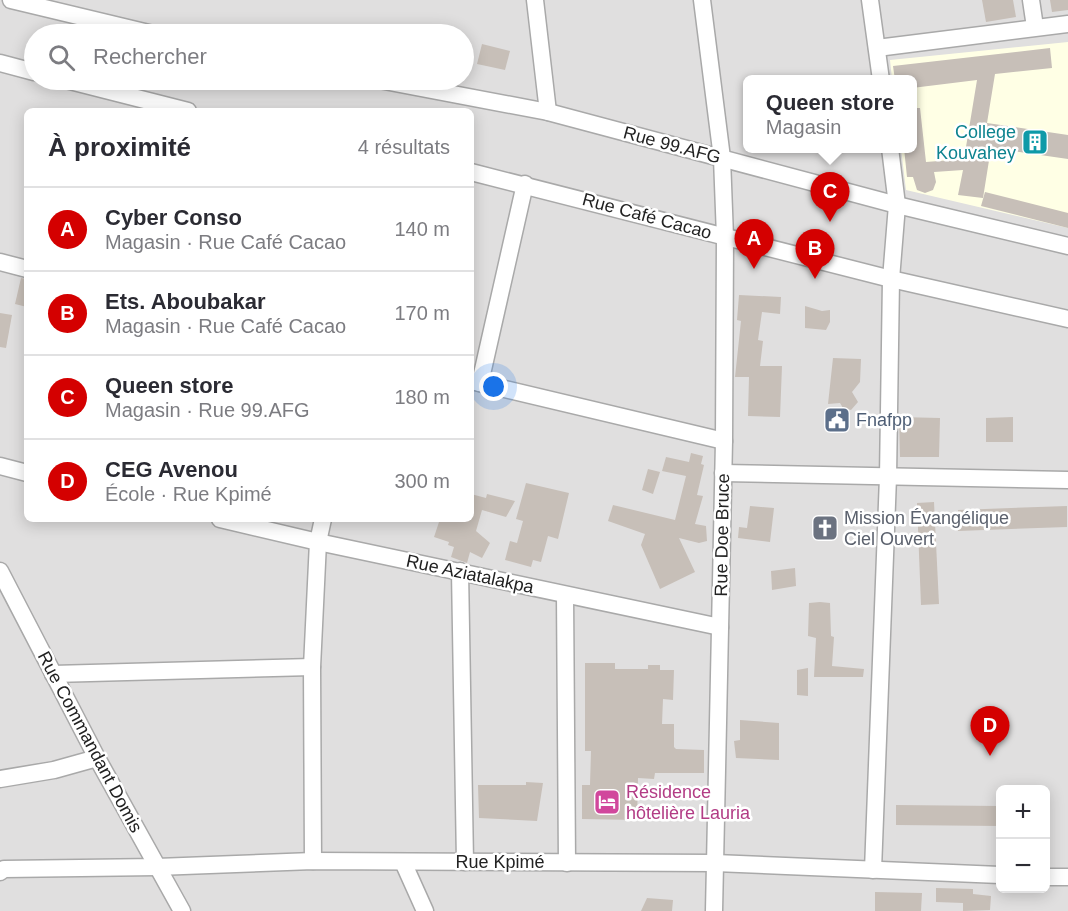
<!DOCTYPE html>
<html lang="fr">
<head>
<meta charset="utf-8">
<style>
	body { margin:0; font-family:Helvetica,sans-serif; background:#f7f7f7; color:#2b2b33 }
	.controls { position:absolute; right:18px; bottom:18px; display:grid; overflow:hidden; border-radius:9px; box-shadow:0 3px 15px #0003 }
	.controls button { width:54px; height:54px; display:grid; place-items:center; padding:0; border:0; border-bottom:2px solid #e1e1e2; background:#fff; color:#2b2b33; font:30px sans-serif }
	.you { position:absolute; left:494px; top:387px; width:21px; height:21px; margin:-15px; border:4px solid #fff; border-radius:50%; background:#1a73e8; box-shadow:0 0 0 9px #1a73e833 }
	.badge { display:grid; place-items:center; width:39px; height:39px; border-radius:50%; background:#d40000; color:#fff; font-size:20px; font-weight:700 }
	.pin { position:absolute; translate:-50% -50px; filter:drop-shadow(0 2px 3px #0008) }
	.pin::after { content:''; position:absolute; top:32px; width:21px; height:18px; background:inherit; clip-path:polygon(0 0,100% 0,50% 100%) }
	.popup { position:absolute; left:743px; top:75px; width:174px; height:78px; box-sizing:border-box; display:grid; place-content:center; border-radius:9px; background:#fff; filter:drop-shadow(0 2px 4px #0005); font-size:20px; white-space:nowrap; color:#7c7c81 }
	.popup b { font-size:22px; color:#2b2b33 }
	.popup::after { content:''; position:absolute; left:50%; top:100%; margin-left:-12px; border:12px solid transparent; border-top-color:#fff }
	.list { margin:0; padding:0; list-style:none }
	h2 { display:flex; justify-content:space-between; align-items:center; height:78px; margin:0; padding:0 24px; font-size:26px }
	h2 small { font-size:20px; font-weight:400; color:#7c7c81 }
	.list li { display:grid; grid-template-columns:39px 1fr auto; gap:18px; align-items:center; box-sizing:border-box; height:84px; padding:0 24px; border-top:2px solid #e1e1e2 }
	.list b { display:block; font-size:22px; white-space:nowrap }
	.list p { margin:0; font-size:20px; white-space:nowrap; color:#7c7c81 }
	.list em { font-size:20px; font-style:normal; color:#7c7c81 }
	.icon { flex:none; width:33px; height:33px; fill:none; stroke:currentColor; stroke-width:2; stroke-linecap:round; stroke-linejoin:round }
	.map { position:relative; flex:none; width:1068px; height:911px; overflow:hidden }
	.search { position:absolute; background:#fff; box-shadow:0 3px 15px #0003; left:24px; top:24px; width:450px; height:66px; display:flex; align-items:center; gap:15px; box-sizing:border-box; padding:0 21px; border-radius:33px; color:#7c7c81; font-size:22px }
	.panel { position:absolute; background:#fff; box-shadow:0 3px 15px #0003; left:24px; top:108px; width:450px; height:414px; border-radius:9px }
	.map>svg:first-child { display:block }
</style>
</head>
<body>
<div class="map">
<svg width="1068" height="911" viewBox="0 0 1068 911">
	<rect width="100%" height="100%" fill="#f2efe9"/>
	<path fill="#e0dfdf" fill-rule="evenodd" d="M0,0H1068V911H0ZM34,34H464V80H34ZM748,80H912V148H748ZM27,111H471V519H27ZM1000,790H1046V888H1000Z"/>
	<path fill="#ffffe5" d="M1068,42V228L906,190L901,149L912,148V80L892,79L890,60Z"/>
	<g fill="#c7bfb8">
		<path d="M982,0H1013L1016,17L986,22Z"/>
		<path d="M1050,0H1068V10L1052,12Z"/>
		<path d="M482,44L510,51L505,70L477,64Z"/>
		<path d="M1050,48L1052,68L995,74L987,123L1068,135V159L991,148L983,198L958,195L963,170L934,172L936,182L933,190L925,193L917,190L913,177H907L904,148H912V108H920L926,162L964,159L977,80L912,88V80H895L893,66Z"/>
		<path d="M985,192L1068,213V228L981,206Z"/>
		<path d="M21,278L27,279V307L15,304Z"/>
		<path d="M739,295L781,297L780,314L762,312L758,340L763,341L760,366H782L780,417L748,416L749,377H735L741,321L737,320Z"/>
		<path d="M805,306L822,311L830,310V322L826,330L805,328Z"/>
		<path d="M0,313L12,315L6,348L0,347Z"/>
		<path d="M833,358L861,359L860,382L852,392L858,402L851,410L843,408L840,403L828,404Z"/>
		<path d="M899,417L940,418L939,457H900Z"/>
		<path d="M1013,417V442H986V418Z"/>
		<path d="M691,453L703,456L701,464L704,465L697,495L703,496L695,524L706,526L707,541L699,543L679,538L695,572L660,589L641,545L645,534L608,521L613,505L675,520L686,476L662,471L666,457L689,462Z"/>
		<path d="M648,469L660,472L653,494L642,490Z"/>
		<path d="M526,483L569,493L558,539L548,536L541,562L533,560L531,567L505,560L510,541L517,543L523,521L516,519Z"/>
		<path d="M471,494L486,498L487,494L515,501L506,517L482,510L476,531L490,543L482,558L470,552L467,563L451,557L454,547L448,545L449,542L434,537L440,519H471Z"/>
		<path d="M934,502L939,604L921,605L917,503Z"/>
		<path d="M750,506L774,508L770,542L738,538L739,527L747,528Z"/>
		<path d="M1067,506V527L958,531V510Z"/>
		<path d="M795,568L796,586L772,590L771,571Z"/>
		<path d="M820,602L830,603L831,636L834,637L832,666L864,669L863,677H814L816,638L808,636L809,603Z"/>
		<path d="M585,663H615V669H648V665H660V670H674L673,700L663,699L662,724H674V747L676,749L704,750V773H655L654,779L638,778L637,820L582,819V785H590L591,751H585Z"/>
		<path d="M808,668V696L797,695V670Z"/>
		<path d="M740,720L779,723V760L736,758L734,741L740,740Z"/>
		<path d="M526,782L543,783L537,821L479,818L478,785H526Z"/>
		<path d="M896,805L1000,806V826L896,825Z"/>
		<path d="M936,888L973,889V894L991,896L990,910L963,911V903L936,902Z"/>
		<path d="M875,892L922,893L921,911H875Z"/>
		<path d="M647,898L673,900L672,911H641Z"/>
	</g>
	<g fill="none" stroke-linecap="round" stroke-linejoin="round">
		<defs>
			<g id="minor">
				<path d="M11,0L153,34"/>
				<path d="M535,0L548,112"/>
				<path d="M702,0L722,158L725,237L724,441L714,911"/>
				<path d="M870,0L881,80"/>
				<path d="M1031,0L1035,27"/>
				<path d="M877,48L1068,24"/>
				<path d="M0,63L34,72"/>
				<path d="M66,80L188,111"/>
				<path d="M379,80L548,112L897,205L1068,246"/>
				<path d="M471,172L891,279L1068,319"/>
				<path d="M0,262L27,269"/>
				<path d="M471,381L724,441"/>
				<path d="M480,383L525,184"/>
				<path d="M0,466L27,473"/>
				<path d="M723,473L1068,480"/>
				<path d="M220,519L318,542L720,627"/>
				<path d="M0,571L97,758L182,911"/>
				<path d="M460,571L465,862"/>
				<path d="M565,595L567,863"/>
				<path d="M53,674L312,667"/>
				<path d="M0,779L54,770L97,758"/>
				<path d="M313,861L312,667L318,542L323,519"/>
				<path d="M403,862L425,911"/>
				<path d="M873,870L888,477L891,279L897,205L890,148"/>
				<path d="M0,872L4,869L157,867L313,861L715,863L1000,875"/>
				<path d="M1046,877H1068"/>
			</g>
		</defs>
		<use href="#minor" stroke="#a9a9a9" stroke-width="19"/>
		<use href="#minor" stroke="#fff" stroke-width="16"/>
	</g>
	<defs>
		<symbol id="building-square" viewBox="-11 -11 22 22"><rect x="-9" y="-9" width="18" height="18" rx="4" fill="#0f9aa8" stroke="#fff"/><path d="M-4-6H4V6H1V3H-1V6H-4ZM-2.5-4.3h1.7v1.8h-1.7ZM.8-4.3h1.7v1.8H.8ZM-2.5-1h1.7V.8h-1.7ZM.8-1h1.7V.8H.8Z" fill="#fff"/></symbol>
		<symbol id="civic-square" viewBox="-11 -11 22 22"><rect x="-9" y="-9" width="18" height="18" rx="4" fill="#5c6f8a" stroke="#fff"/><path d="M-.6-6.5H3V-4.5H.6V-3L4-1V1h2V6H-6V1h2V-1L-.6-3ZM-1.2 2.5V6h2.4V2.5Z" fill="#fff"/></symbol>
		<symbol id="church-square" viewBox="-11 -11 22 22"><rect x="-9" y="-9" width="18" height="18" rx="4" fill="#6b7280" stroke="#fff"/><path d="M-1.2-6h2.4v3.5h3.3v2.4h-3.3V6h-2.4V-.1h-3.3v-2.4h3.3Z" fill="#fff"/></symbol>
		<symbol id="hotel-square" viewBox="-11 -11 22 22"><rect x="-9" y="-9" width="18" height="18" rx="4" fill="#d1479c" stroke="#fff"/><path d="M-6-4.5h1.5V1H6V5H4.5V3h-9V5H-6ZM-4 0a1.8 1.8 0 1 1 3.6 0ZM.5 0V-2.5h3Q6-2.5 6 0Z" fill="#fff"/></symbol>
	</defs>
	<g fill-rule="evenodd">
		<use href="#building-square" x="1020" y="127" width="30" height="30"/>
		<use href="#civic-square" x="822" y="405" width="30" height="30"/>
		<use href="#church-square" x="810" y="513" width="30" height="30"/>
		<use href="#hotel-square" x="592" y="787" width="30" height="30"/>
	</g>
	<g text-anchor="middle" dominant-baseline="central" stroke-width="5" stroke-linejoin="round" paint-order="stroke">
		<g font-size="18" fill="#0d838f" stroke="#fff" text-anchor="end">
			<text x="1016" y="132">College<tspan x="1016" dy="21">Kouvahey</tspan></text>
		</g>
		<g font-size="18" fill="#222" stroke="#fff">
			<text transform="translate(672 145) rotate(15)">Rue 99.AFG</text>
			<text transform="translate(647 216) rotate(15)">Rue Café Cacao</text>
			<text transform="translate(722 535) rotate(-89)">Rue Doe Bruce</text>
			<text transform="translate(470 574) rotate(12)">Rue Aziatalakpa</text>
			<text transform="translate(90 742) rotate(62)">Rue Commandant Domis</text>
			<text x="500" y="862">Rue Kpimé</text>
		</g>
		<g font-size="18" fill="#4e5e75" stroke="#fff" text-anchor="start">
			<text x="856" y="420">Fnafpp</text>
		</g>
		<g font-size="18" fill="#5b616d" stroke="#fff" text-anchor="start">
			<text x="844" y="518">Mission Évangélique<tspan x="844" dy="21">Ciel Ouvert</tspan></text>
		</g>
		<g font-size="18" fill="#b23c85" stroke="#fff" text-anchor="start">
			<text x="626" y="792">Résidence<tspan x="626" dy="21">hôtelière Lauria</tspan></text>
		</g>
	</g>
</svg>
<div class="controls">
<button>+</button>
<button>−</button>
</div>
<div class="you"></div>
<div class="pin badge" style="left:754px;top:269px">A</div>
<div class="pin badge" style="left:815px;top:279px">B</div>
<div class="pin badge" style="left:830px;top:222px">C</div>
<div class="popup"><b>Queen store</b>Magasin</div>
<div class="pin badge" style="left:990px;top:756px">D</div>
<div class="search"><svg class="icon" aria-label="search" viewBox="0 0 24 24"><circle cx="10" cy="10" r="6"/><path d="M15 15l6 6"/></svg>Rechercher</div>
<section class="panel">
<h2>À proximité<small>4 résultats</small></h2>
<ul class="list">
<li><span class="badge">A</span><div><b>Cyber Conso</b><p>Magasin · Rue Café Cacao</p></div><em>140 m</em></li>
<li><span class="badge">B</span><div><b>Ets. Aboubakar</b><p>Magasin · Rue Café Cacao</p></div><em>170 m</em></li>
<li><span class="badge">C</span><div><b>Queen store</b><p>Magasin · Rue 99.AFG</p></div><em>180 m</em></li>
<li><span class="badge">D</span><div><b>CEG Avenou</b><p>École · Rue Kpimé</p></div><em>300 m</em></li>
</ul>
</section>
</div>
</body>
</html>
